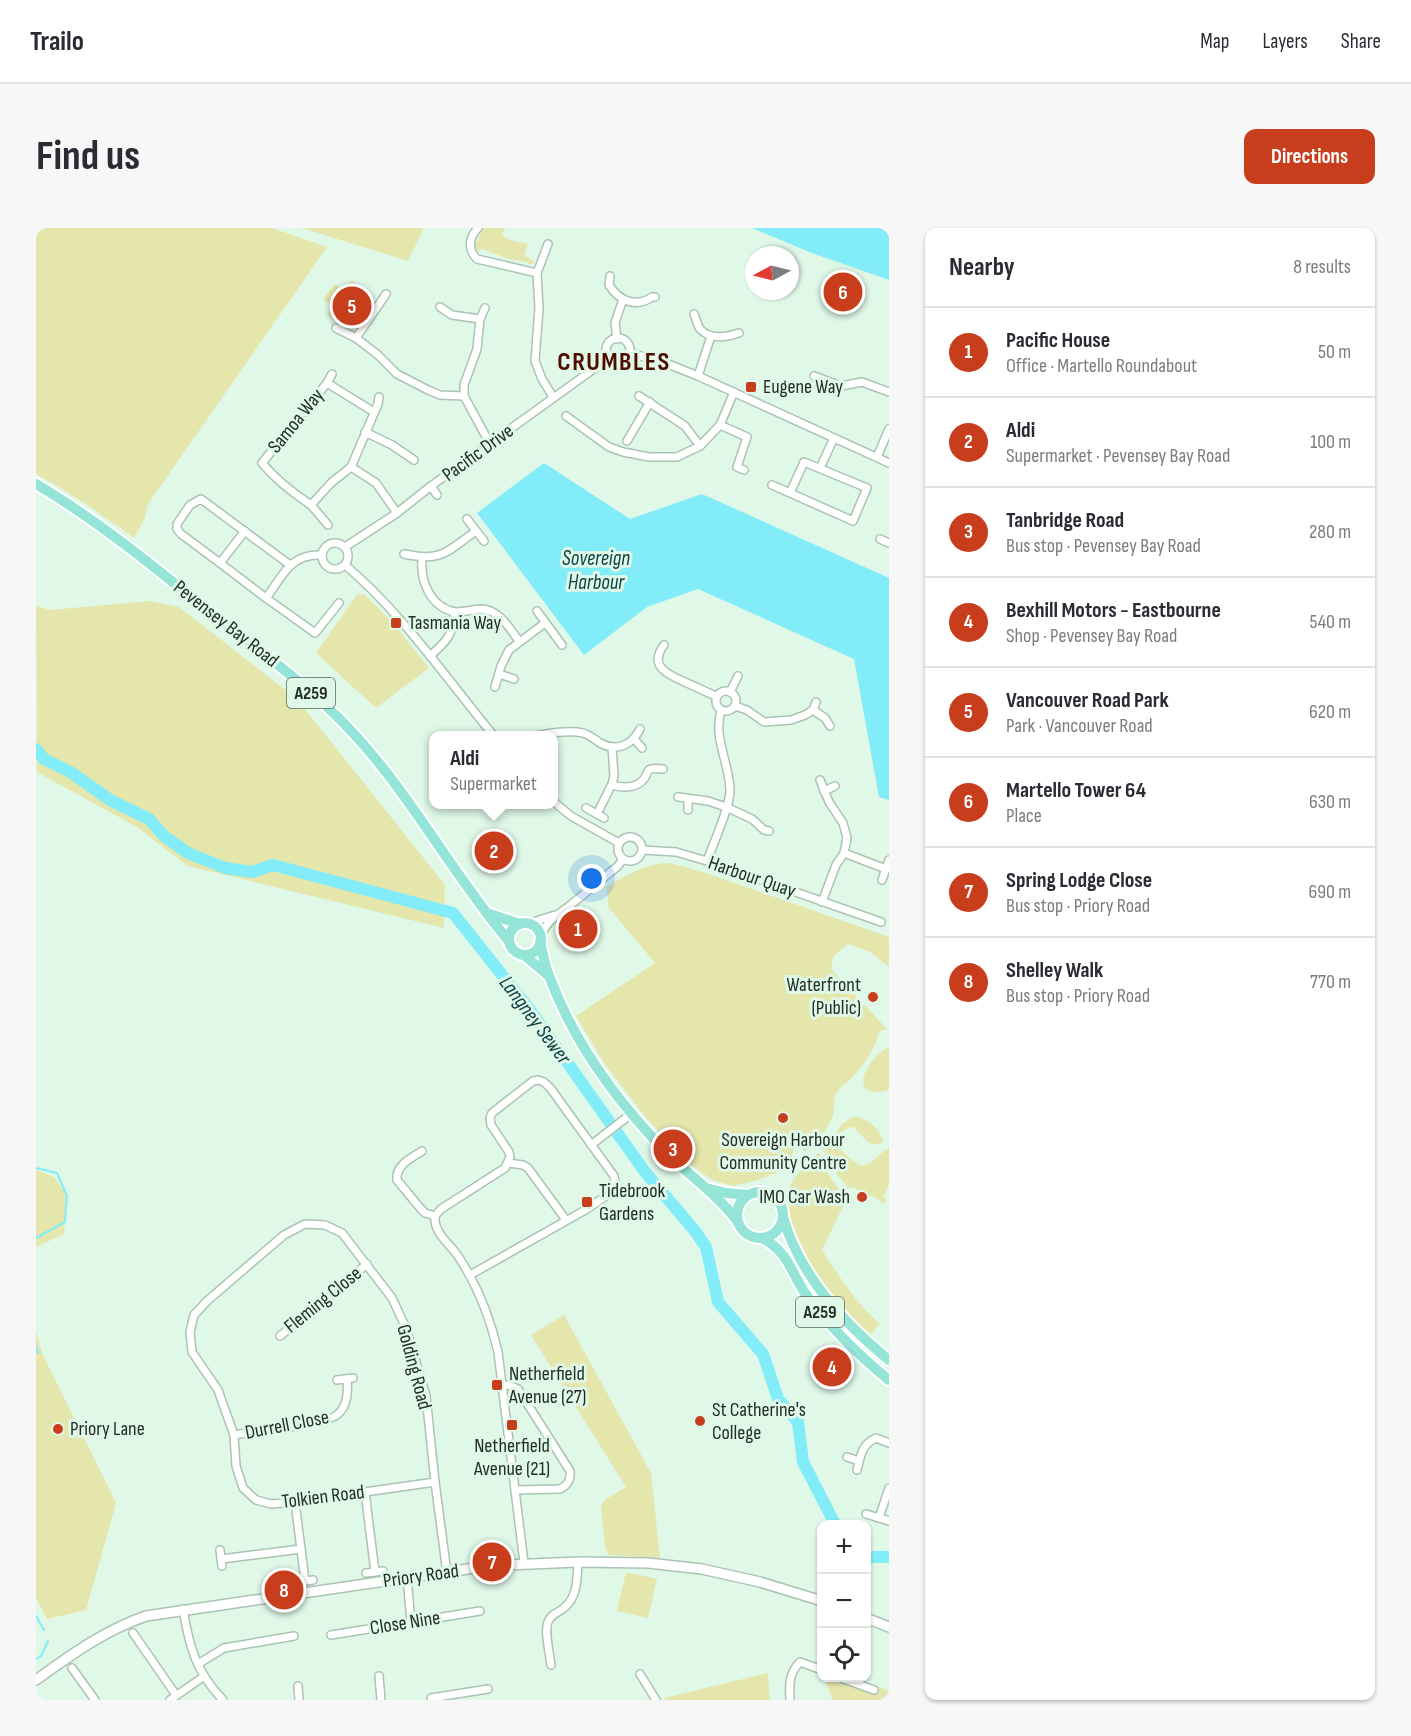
<!DOCTYPE html>
<html lang="en">
<head>
<meta charset="utf-8">
<style>
	body { margin:0; font-family:"Sofia Sans Condensed",sans-serif; background:#f7f7f7; color:#2b2b33 }
	.controls { position:absolute; right:18px; bottom:18px; display:grid; overflow:hidden; border-radius:12px; box-shadow:0 2px 4px #0004 }
	.controls button { width:54px; height:54px; display:grid; place-items:center; padding:0; border:0; border-bottom:2px solid #e1e1e2; background:#fff; color:#2b2b33; font:30px sans-serif }
	.compass { position:absolute; left:709px; top:18px; width:54px; height:54px; border-radius:50%; background:#fff; box-shadow:0 2px 4px #0004; rotate:263deg }
	.you { position:absolute; left:556px; top:651px; width:21px; height:21px; margin:-15px; border:4px solid #fff; border-radius:50%; background:#1a73e8; box-shadow:0 0 0 9px #1a73e833 }
	.badge { display:grid; place-items:center; width:39px; height:39px; border-radius:50%; background:#c83e1d; color:#fff; font-size:20px; font-weight:700 }
	.pin { position:absolute; translate:-50% -50%; border:3px solid #fff; box-shadow:0 2px 6px #0006 }
	.popup { position:absolute; left:393px; top:503px; width:129px; height:78px; box-sizing:border-box; display:grid; place-content:center; border-radius:12px; background:#fff; filter:drop-shadow(0 2px 4px #0005); font-size:20px; white-space:nowrap; color:#7c7c81 }
	.popup b { font-size:22px; color:#2b2b33 }
	.popup::after { content:''; position:absolute; left:50%; top:100%; margin-left:-12px; border:12px solid transparent; border-top-color:#fff }
	.list { margin:0; padding:0; list-style:none }
	h2 { display:flex; justify-content:space-between; align-items:center; height:78px; margin:0; padding:0 24px; font-size:26px }
	h2 small { font-size:20px; font-weight:400; color:#7c7c81 }
	.list li { display:grid; grid-template-columns:39px 1fr auto; gap:18px; align-items:center; box-sizing:border-box; height:90px; padding:0 24px; border-top:2px solid #e1e1e2 }
	.list b { display:block; font-size:22px; white-space:nowrap }
	.list p { margin:0; font-size:20px; white-space:nowrap; color:#7c7c81 }
	.list em { font-size:20px; font-style:normal; color:#7c7c81 }
	.icon { flex:none; width:33px; height:33px; fill:none; stroke:currentColor; stroke-width:2; stroke-linecap:round; stroke-linejoin:round }
	.map { position:relative; flex:none; width:853px; height:1472px; overflow:hidden; border-radius:12px }
	header { display:flex; align-items:center; gap:36px; box-sizing:border-box; height:84px; padding:0 30px; background:#fff; border-bottom:2px solid #e1e1e2 }
	header strong { font-size:28px }
	nav { display:flex; gap:33px; margin-inline-start:auto; font-size:21px }
	.intro { display:flex; align-items:center; justify-content:space-between; box-sizing:border-box; height:144px; padding:0 36px }
	h1 { margin:0; font-size:42px }
	.button { padding:15px 27px; border-radius:12px; background:#c83e1d; color:#fff; font-size:21px; font-weight:700 }
	main { display:flex; gap:36px; padding:0 36px }
	aside { flex:1; background:#fff; border-radius:12px; box-shadow:0 2px 4px #0004 }
	.map>svg:first-child { display:block }
</style>
</head>
<body>
<header>
<strong>Trailo</strong>
<nav><a>Map</a><a>Layers</a><a>Share</a></nav>
</header>
<div class="intro"><h1>Find us</h1><a class="button">Directions</a></div>
<main>
<div class="map">
<svg width="853" height="1472" viewBox="0 0 853 1472">
	<rect width="100%" height="100%" fill="#dff8e8"/>
	<g fill="#e5e6ab">
		<path d="M0,0H236L291,19L112,276L109,290L98,310C66,287 35,265 0,246Z"/>
		<path d="M266,0H388L372,33Z"/>
		<path d="M446,0H469L466,6C473,15 483,13 492,16L488,27L498,33L497,36H493L491,34L473,31L446,21L442,23L439,16L442,13Z"/>
		<path d="M315,52L331,65L338,73L337,77L317,102L306,98L291,87L297,79L287,71L299,56L309,62Z"/>
		<path d="M328,366L354,392L393,440L340,480L280,425L321,367Z"/>
		<path d="M114,373L143,379L261,471L409,657L408,700L152,638L101,599L1,544L0,378L14,382Z"/>
		<path d="M634,635L667,644L853,709V739L834,724L812,716L797,729L795,741L851,801L844,803C841,807 841,812 839,816C835,825 828,836 821,844C815,853 806,856 801,864C796,871 799,879 797,887C793,901 778,914 769,924L760,915L755,930L740,945L722,952L696,958L677,952L660,941L611,891L568,835L540,788L619,735L573,680L570,659C591,647 609,636 634,635Z"/>
		<path d="M853,819V862C808,874 831,829 853,819Z"/>
		<path d="M817,889C830,888 844,900 847,914L838,917L832,914L817,899H814L803,905L801,904L806,896Z"/>
		<path d="M794,912L817,933L826,938C838,935 843,925 853,920V957L847,970L851,972L848,976L840,970L816,959L815,961C807,955 789,932 789,922C788,918 790,917 791,913Z"/>
		<path d="M782,925H784L789,941L810,972L786,1022C803,1049 820,1075 844,1096L835,1106C806,1091 746,1008 749,974C751,953 769,939 782,925Z"/>
		<path d="M0,942L18,949L30,966L28,1006L0,1019Z"/>
		<path d="M528,1087L615,1245L624,1330L572,1327L569,1318L565,1277L569,1272L590,1259L495,1107Z"/>
		<path d="M0,1103L6,1125L80,1275L50,1382L11,1391L0,1370Z"/>
		<path d="M590,1344L621,1351L612,1390L581,1383Z"/>
		<path d="M732,1445L734,1472H629L628,1470Z"/>
		<path d="M791,1450H819L853,1463V1472H797L790,1454Z"/>
	</g>
	<g fill="#82ecf9">
		<path d="M716,0H853V52L776,25Z"/>
		<path d="M508,235L594,291L666,266L853,350V572L843,569L818,431L662,361L611,379L548,427L441,285Z"/>
	</g>
	<g fill="none" stroke-linecap="round" stroke-linejoin="round">
		<g stroke="#82ecf9" stroke-width="2">
			<path d="M0,940L21,945L31,968L29,994L0,1010"/>
			<path d="M0,1118L2,1125H0"/>
			<path d="M0,1388L8,1402"/>
			<path d="M0,1431L5,1428L12,1413"/>
		</g>
		<g stroke="#82ecf9" stroke-width="12">
			<path d="M0,521L8,531L36,545L74,572L113,591L128,608L152,625L189,640L216,644L237,637L417,685L494,782L609,944L659,1003L670,1019L682,1074L727,1126L742,1171L762,1194L767,1234L799,1296"/>
			<path d="M830,1329H853"/>
		</g>
		<defs>
			<g id="street">
				<path d="M442,0C433,10 431,21 441,31L501,45"/>
				<path d="M512,16L501,45L503,80L499,133L506,151L517,169"/>
				<path d="M574,48L573,57C583,73 600,80 616,69H619"/>
				<path d="M404,79L416,87L444,91"/>
				<path d="M449,80L444,91L441,121L428,157V168L454,216"/>
				<path d="M658,86C660,90 661,97 664,101C674,112 691,109 703,105"/>
				<path d="M300,100L320,110L342,127L361,146L392,162L404,167L428,168"/>
				<path d="M320,110L350,66"/>
				<circle cx="582" cy="122" r="12"/>
				<path d="M581,111L579,95L587,71"/>
				<path d="M594,125L627,134L662,148L853,235"/>
				<path d="M296,146L291,155L226,235C240,252 257,265 275,277L295,255L315,239L340,255L361,285"/>
				<path d="M662,148L675,108"/>
				<path d="M778,148L805,158L826,154L853,164"/>
				<path d="M291,155L338,184"/>
				<path d="M603,168L649,198L664,218"/>
				<path d="M530,188L573,219L587,224L613,229H641L664,218L684,197L698,164"/>
				<path d="M684,197L711,209L701,239L708,242"/>
				<path d="M329,204L356,217L378,232"/>
				<path d="M591,213L614,174"/>
				<path d="M841,229L853,201"/>
				<path d="M315,239L342,176L343,169"/>
				<path d="M784,240L798,210"/>
				<path d="M736,257L754,265L768,234L831,260L817,293L754,265"/>
				<path d="M395,258L401,267"/>
				<path d="M275,277L292,297"/>
				<path d="M431,291L448,313"/>
				<path d="M209,303L184,335L145,306L141,301V296L154,277L165,271L254,337"/>
				<path d="M844,311L853,315"/>
				<circle cx="299" cy="328" r="13"/>
				<path d="M309,319L361,285L395,258L573,130"/>
				<path d="M368,326C407,334 410,324 440,303"/>
				<path d="M386,330C384,353 394,379 419,384"/>
				<path d="M184,335L230,370L279,405L303,375"/>
				<path d="M309,337C367,386 409,449 458,508"/>
				<path d="M230,370C247,348 254,325 286,327"/>
				<path d="M501,383L526,417"/>
				<path d="M628,417C612,438 632,447 649,454C660,459 670,464 680,468"/>
				<path d="M394,428C411,413 417,407 419,384C428,384 435,382 443,381C463,380 473,400 483,413"/>
				<path d="M463,446L478,451"/>
				<path d="M459,459L465,438L473,422L509,395"/>
				<circle cx="690" cy="473" r="10"/>
				<path d="M694,464L702,448"/>
				<path d="M699,478L711,482L728,494L755,492L769,487L777,482L780,474"/>
				<path d="M777,482L789,490L794,498"/>
				<path d="M499,508C512,505 535,502 547,505C554,507 558,511 564,515C581,524 596,517 604,501"/>
				<path d="M599,512L606,520"/>
				<path d="M784,552L793,574L807,595L811,610L808,625L800,637L786,674"/>
				<path d="M576,557C587,560 600,561 608,551C610,549 610,545 613,542C616,539 623,541 627,541"/>
				<path d="M788,563L799,558"/>
				<path d="M642,569L672,573L690,579L716,591L728,602L733,603"/>
				<path d="M652,571V582"/>
				<path d="M518,574L535,588L583,615"/>
				<path d="M550,580L568,590"/>
				<path d="M561,586L576,556L578,548L576,519"/>
				<circle cx="594" cy="621" r="12"/>
				<path d="M606,622L640,624L671,633L845,694"/>
				<path d="M808,625L850,641"/>
				<path d="M671,633C677,616 695,577 694,561C693,535 677,509 685,483"/>
				<path d="M846,652L853,632"/>
				<path d="M491,696L519,687"/>
				<path d="M504,709C512,690 523,687 537,675C552,663 567,650 582,638L587,631"/>
				<path d="M555,917L595,886"/>
				<path d="M386,923C376,930 359,937 361,952L385,981L389,985L399,988"/>
				<path d="M472,935L487,937L492,940L530,992"/>
				<path d="M399,988L405,981L469,940L474,929L473,924L455,897L454,890L456,885L497,853L502,852L508,854L515,861L578,948L580,960L577,963L551,981L434,1047"/>
				<path d="M399,988C397,1004 413,1015 422,1028C442,1058 454,1089 462,1124L488,1335"/>
				<path d="M244,1108L331,1036"/>
				<path d="M301,1152L317,1150"/>
				<path d="M466,1158L472,1157L482,1161L534,1243C535,1252 532,1257 524,1261L479,1262"/>
				<path d="M198,1207C216,1204 293,1196 302,1186C312,1177 312,1163 311,1151"/>
				<path d="M811,1229L823,1233"/>
				<path d="M821,1242C825,1227 825,1217 840,1210L853,1215"/>
				<path d="M399,1254L259,1274L235,1276L220,1272L207,1260L200,1238L198,1207L182,1162L156,1124L154,1104L158,1087L171,1073L248,1007L269,996L289,997L306,1005L356,1070L370,1100L390,1168L399,1254L411,1345"/>
				<path d="M329,1264L339,1344"/>
				<path d="M259,1274L269,1353"/>
				<path d="M830,1286L853,1293"/>
				<path d="M843,1290L853,1260"/>
				<path d="M184,1322L186,1338"/>
				<path d="M185,1331L265,1321"/>
				<path d="M330,1345L347,1343"/>
				<path d="M371,1350L375,1394"/>
				<path d="M260,1354L277,1352"/>
				<path d="M147,1381C153,1418 160,1444 187,1472"/>
				<path d="M97,1405L140,1467"/>
				<path d="M295,1407L444,1383"/>
				<path d="M162,1436L188,1420L258,1408"/>
				<path d="M515,1437C514,1427 508,1403 512,1394C515,1385 523,1385 529,1379C542,1368 541,1349 542,1334"/>
				<path d="M36,1440L59,1472"/>
				<path d="M604,1446L620,1472"/>
				<path d="M343,1448L345,1472"/>
				<path d="M805,1450L838,1462"/>
				<path d="M262,1458L263,1472"/>
				<path d="M395,1470L452,1461"/>
				<path d="M134,1472L167,1449"/>
				<path d="M754,1472C753,1457 753,1445 764,1434L786,1442"/>
			</g>
			<g id="secondary">
				<path d="M830,1390L853,1399"/>
				<path d="M0,1452C35,1427 69,1402 110,1388L452,1338L542,1334L612,1335L666,1341L724,1354L786,1373"/>
			</g>
			<g id="primary">
				<path d="M0,256C66,295 124,344 183,391C229,427 278,462 318,506C377,570 417,647 473,713"/>
				<path d="M451,685L484,696"/>
				<circle cx="489" cy="711" r="16"/>
				<path d="M504,714C507,726 509,739 514,750C539,817 583,876 633,927C656,950 682,967 702,994"/>
				<path d="M488,727L513,748"/>
				<path d="M674,961L690,965L712,967"/>
				<circle cx="724" cy="987" r="23"/>
				<path d="M747,989C763,1046 808,1096 853,1132"/>
				<path d="M726,1010C754,1025 754,1044 771,1068C795,1100 822,1127 853,1152"/>
			</g>
		</defs>
		<use href="#street" stroke="#abc3b3" stroke-width="10"/>
		<use href="#secondary" stroke="#abc3b3" stroke-width="12"/>
		<use href="#primary" stroke="#fff" stroke-width="14"/>
		<use href="#street" stroke="#fff" stroke-width="7"/>
		<use href="#secondary" stroke="#fff" stroke-width="9"/>
		<use href="#primary" stroke="#95e4d8" stroke-width="10"/>
	</g>
	<g fill="#c83e1d" stroke="#dff8e8" stroke-width="2">
		<rect x="709" y="153" width="12" height="12" rx="3"/>
		<rect x="354" y="389" width="12" height="12" rx="3"/>
		<circle cx="837" cy="769" r="6"/>
		<circle cx="747" cy="890" r="6"/>
		<circle cx="826" cy="969" r="6"/>
		<rect x="545" y="968" width="12" height="12" rx="3"/>
		<rect x="455" y="1151" width="12" height="12" rx="3"/>
		<circle cx="664" cy="1193" r="6"/>
		<rect x="470" y="1191" width="12" height="12" rx="3"/>
		<circle cx="22" cy="1201" r="6"/>
	</g>
	<g text-anchor="middle" dominant-baseline="central" stroke-width="6" stroke-linejoin="round" paint-order="stroke">
		<g fill="#dff8e8" stroke="#5b6960" stroke-width="1.5">
			<rect x="251" y="450" width="48" height="30" rx="4.5"/>
			<rect x="760" y="1069" width="48" height="30" rx="4.5"/>
		</g>
		<g font-size="18" font-weight="bold" fill="#232c26">
			<text x="275" y="465">A259</text>
			<text x="784" y="1084">A259</text>
		</g>
		<g font-size="20" fill="#232c26" stroke="#dff8e8" text-anchor="start">
			<text x="727" y="159">Eugene Way</text>
			<text x="372" y="395">Tasmania Way</text>
			<text x="825" y="757" text-anchor="end">Waterfront<tspan x="825" dy="23">(Public)</tspan></text>
			<text x="747" y="912" text-anchor="middle">Sovereign Harbour<tspan x="747" dy="23">Community Centre</tspan></text>
			<text x="563" y="963">Tidebrook<tspan x="563" dy="23">Gardens</tspan></text>
			<text x="814" y="969" text-anchor="end">IMO Car Wash</text>
			<text x="473" y="1146">Netherfield<tspan x="473" dy="23">Avenue (27)</tspan></text>
			<text x="676" y="1182">St Catherine's<tspan x="676" dy="23">College</tspan></text>
			<text x="34" y="1201">Priory Lane</text>
			<text x="476" y="1218" text-anchor="middle">Netherfield<tspan x="476" dy="23">Avenue (21)</tspan></text>
		</g>
		<g font-size="20" fill="#232c26" stroke="#dff8e8">
			<text transform="translate(260 193) rotate(-51)">Samoa Way</text>
			<text transform="translate(442 225) rotate(-36)">Pacific Drive</text>
			<text transform="translate(190 396) rotate(38)">Pevensey Bay Road</text>
			<text transform="translate(716 649) rotate(19)">Harbour Quay</text>
			<text transform="translate(287 1072) rotate(-39)">Fleming Close</text>
			<text transform="translate(378 1139) rotate(75)">Golding Road</text>
			<text transform="translate(251 1197) rotate(-11)">Durrell Close</text>
			<text transform="translate(287 1269) rotate(-7)">Tolkien Road</text>
			<text transform="translate(385 1348) rotate(-8)">Priory Road</text>
			<text transform="translate(369 1395) rotate(-9)">Close Nine</text>
		</g>
		<g font-size="21" font-style="italic" fill="#0e4146" stroke="#dff8e8">
			<text x="560" y="330">Sovereign<tspan x="560" dy="24">Harbour</tspan></text>
			<text transform="translate(499 792) rotate(53)">Langney Sewer</text>
		</g>
		<g font-size="26" font-weight="bold" letter-spacing="1.5" fill="#4f0d00" stroke="#dff8e8">
			<text x="578" y="134">CRUMBLES</text>
		</g>
	</g>
</svg>
<div class="controls">
<button>+</button>
<button>−</button>
<button><svg class="icon" aria-label="locate" viewBox="0 0 24 24"><circle cx="12" cy="12" r="6"/><path d="M12 2v4M12 18v4M2 12h4M18 12h4"/></svg></button>
</div>
<svg class="compass" viewBox="-18 -18 36 36"><path d="M0-13l5 13h-10z" fill="#e53935"/><path d="M0 13l5-13h-10z" fill="#7c7c81"/></svg>
<div class="you"></div>
<div class="pin badge" style="left:542px;top:701px">1</div>
<div class="pin badge" style="left:458px;top:623px">2</div>
<div class="popup"><b>Aldi</b>Supermarket</div>
<div class="pin badge" style="left:637px;top:921px">3</div>
<div class="pin badge" style="left:796px;top:1139px">4</div>
<div class="pin badge" style="left:316px;top:78px">5</div>
<div class="pin badge" style="left:807px;top:64px">6</div>
<div class="pin badge" style="left:456px;top:1334px">7</div>
<div class="pin badge" style="left:248px;top:1362px">8</div>
</div>
<aside>
<h2>Nearby<small>8 results</small></h2>
<ul class="list">
<li><span class="badge">1</span><div><b>Pacific House</b><p>Office · Martello Roundabout</p></div><em>50 m</em></li>
<li><span class="badge">2</span><div><b>Aldi</b><p>Supermarket · Pevensey Bay Road</p></div><em>100 m</em></li>
<li><span class="badge">3</span><div><b>Tanbridge Road</b><p>Bus stop · Pevensey Bay Road</p></div><em>280 m</em></li>
<li><span class="badge">4</span><div><b>Bexhill Motors - Eastbourne</b><p>Shop · Pevensey Bay Road</p></div><em>540 m</em></li>
<li><span class="badge">5</span><div><b>Vancouver Road Park</b><p>Park · Vancouver Road</p></div><em>620 m</em></li>
<li><span class="badge">6</span><div><b>Martello Tower 64</b><p>Place</p></div><em>630 m</em></li>
<li><span class="badge">7</span><div><b>Spring Lodge Close</b><p>Bus stop · Priory Road</p></div><em>690 m</em></li>
<li><span class="badge">8</span><div><b>Shelley Walk</b><p>Bus stop · Priory Road</p></div><em>770 m</em></li>
</ul>
</aside>
</main>
</body>
</html>
